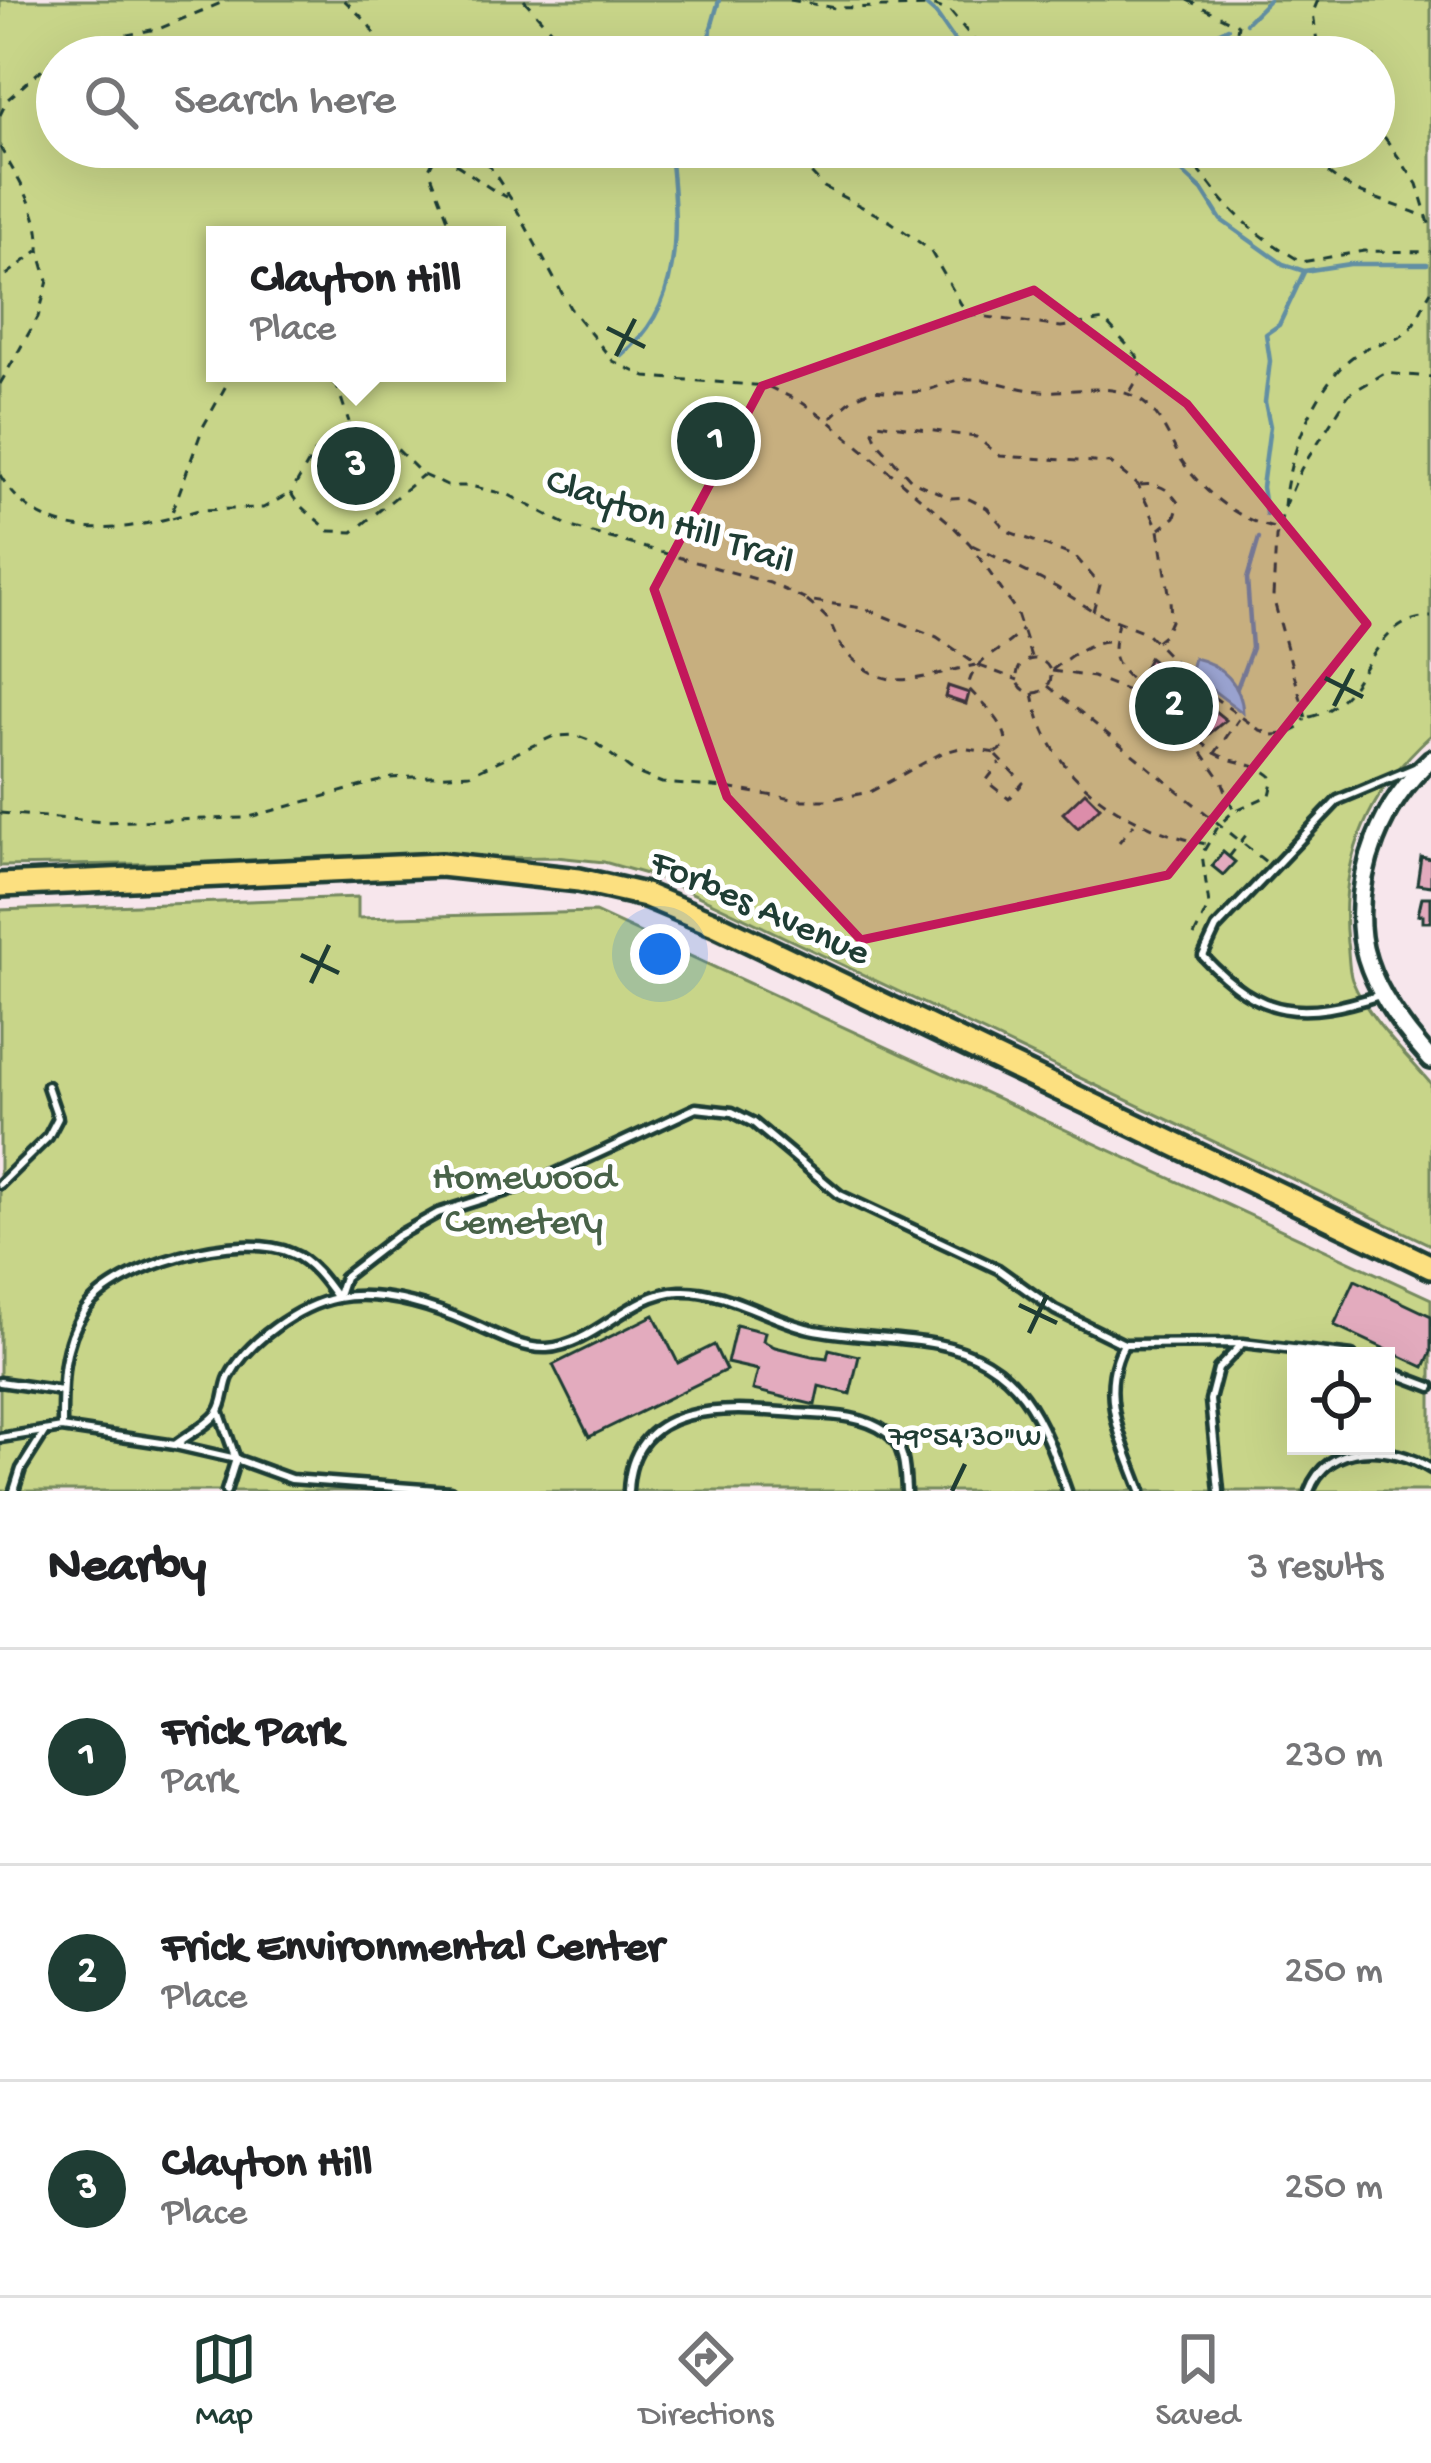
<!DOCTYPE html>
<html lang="en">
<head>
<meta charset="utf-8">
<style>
	body { margin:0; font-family:"Gochi Hand",sans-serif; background:#f6f6f6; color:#202124 }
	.controls { position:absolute; right:36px; bottom:36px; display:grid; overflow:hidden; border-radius:0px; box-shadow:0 12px 48px #0002 }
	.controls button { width:108px; height:108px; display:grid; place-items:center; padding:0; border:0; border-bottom:3px solid #e0e0e0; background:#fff; color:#202124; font:60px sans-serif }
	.you { position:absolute; left:660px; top:954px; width:42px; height:42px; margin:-30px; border:9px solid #fff; border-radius:50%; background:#1a73e8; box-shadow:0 0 0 18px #1a73e833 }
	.badge { display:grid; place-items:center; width:78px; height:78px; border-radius:50%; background:#1f3d34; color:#fff; font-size:39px; font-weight:700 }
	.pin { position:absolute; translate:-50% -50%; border:6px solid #fff; box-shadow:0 3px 12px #0006 }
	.popup { position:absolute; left:206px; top:226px; width:300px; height:156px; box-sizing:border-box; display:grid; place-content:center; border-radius:0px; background:#fff; filter:drop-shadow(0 3px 9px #0005); font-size:39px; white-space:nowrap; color:#757577 }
	.popup b { font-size:45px; color:#202124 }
	.popup::after { content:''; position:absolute; left:50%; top:100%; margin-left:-24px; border:24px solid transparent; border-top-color:#fff }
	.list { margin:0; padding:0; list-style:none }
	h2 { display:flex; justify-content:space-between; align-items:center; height:156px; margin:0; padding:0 48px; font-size:51px }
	h2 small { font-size:39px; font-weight:400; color:#757577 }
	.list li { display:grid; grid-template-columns:78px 1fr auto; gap:36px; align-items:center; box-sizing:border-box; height:216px; padding:0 48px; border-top:3px solid #e0e0e0 }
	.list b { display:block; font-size:45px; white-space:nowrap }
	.list p { margin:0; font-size:39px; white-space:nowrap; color:#757577 }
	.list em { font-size:39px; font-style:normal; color:#757577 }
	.icon { flex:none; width:66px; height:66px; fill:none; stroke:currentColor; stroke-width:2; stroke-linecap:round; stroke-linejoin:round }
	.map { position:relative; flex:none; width:1431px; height:1491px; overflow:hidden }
	.search { position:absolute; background:#fff; box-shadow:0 12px 48px #0002; left:36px; right:36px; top:36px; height:132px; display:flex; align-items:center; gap:30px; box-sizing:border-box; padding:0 42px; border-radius:66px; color:#757577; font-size:45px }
	.sheet { height:804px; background:#fff }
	nav { display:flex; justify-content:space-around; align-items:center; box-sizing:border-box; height:168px; border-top:3px solid #e0e0e0; background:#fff; font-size:33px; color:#757577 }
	nav a { display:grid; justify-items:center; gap:6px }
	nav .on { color:#1f3d34 }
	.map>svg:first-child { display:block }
</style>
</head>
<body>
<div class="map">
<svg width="1431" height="1491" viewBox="0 0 1431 1491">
	<rect width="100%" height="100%" fill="#f7e6ec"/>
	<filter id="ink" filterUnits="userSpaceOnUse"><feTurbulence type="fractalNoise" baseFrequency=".00833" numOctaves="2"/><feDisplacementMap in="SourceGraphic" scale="24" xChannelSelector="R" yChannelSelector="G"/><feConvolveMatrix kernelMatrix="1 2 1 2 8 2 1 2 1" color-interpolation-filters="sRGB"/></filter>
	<g filter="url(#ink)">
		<g fill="#c8d589" stroke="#74895e" stroke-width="3" fill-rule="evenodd">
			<path d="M0,0H1431V735C1369,791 1338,859 1347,943C1349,954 1348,969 1352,980C1368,1019 1404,1052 1431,1084V1245L660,878L604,862L556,857L0,866ZM57,57H1374V147H57ZM215,235H497V373H215Z"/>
			<path d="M358,897V918L595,912L1431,1299V1491H0V910ZM1296,1356H1386V1446H1296Z"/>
		</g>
		<path fill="#8fc5ed" stroke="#628fa3" stroke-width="3" d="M1194,658C1222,664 1242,685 1243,713L1190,673Z"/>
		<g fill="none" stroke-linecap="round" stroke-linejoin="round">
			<g stroke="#628fa3" stroke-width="4.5">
				<path d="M920,0L936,14L966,57"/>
				<path d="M1246,23L1269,0"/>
				<path d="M709,57L711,28L719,0"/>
				<path d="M1169,57L1228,28"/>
				<path d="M1115,147L1164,155L1202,190L1221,220L1283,264L1304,271L1350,264H1427"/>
				<path d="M622,355C682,307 678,232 671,162L681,147"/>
				<path d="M1266,514L1262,487L1270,426L1265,402L1270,361L1266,334L1279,325L1304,272"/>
				<path d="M1237,688L1252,648L1247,579L1259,538"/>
			</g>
		</g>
		<g fill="#e3abbe" stroke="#1f3d34" stroke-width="3">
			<path d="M1149,658L1226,720L1192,748L1186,743L1180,748L1161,734L1167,726L1128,698Z"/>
			<path d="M948,686L969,693L966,704L945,697Z"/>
			<path d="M1085,792L1100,807L1078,828L1063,813Z"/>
			<path d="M1223,852L1235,862L1223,875L1212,866Z"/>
			<path d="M1421,857L1431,859V886L1417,884Z"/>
			<path d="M1422,897H1431V922H1423V915H1418Z"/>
			<path d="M1355,1280L1431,1316V1352L1424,1367L1334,1325Z"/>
			<path d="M654,1315L678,1363L714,1345L726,1370L589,1437L553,1365Z"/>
			<path d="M736,1325L765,1332L763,1341L775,1347L812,1356L827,1358L829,1349L859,1356L850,1394L819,1386L815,1405L753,1390L758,1370L727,1363Z"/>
		</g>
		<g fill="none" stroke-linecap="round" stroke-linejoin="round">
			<defs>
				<g id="service">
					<path d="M1380,995C1303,1020 1261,1019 1203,956L1216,928L1338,800L1417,767"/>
					<path d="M0,1184L48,1137L58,1118L47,1086"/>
					<path d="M337,1298L344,1277L397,1236L438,1213L539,1181L696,1108L732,1112L754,1123L840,1195L998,1269L1055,1310L1124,1344L1243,1343L1352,1356"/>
					<path d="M1124,1344C1097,1394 1123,1442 1141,1491"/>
					<path d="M1386,1370L1431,1387"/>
					<path d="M0,1382L62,1391"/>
					<path d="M62,1427C62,1387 61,1345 85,1310C117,1265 241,1230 291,1253C311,1261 325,1281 337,1298"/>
					<path d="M0,1438L62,1428L175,1445C187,1435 209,1425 218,1412C225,1403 224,1387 229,1377C247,1342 298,1306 337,1298C380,1290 431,1306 470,1323C494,1333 520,1349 547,1348C595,1345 630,1293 680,1291C725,1289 767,1319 810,1329C852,1338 895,1336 937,1344C1020,1360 1042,1419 1067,1491"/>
					<path d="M175,1445L236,1459L219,1411"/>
					<path d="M14,1491L21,1469L45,1431"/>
					<path d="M226,1491L236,1459L291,1479L450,1491"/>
					<path d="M628,1491C632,1398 730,1408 796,1413C826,1415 861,1414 886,1432C905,1445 905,1470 906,1491"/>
					<path d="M1219,1491L1210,1400L1218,1369L1240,1346"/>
					<path d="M1309,1491C1328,1440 1392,1444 1431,1469"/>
				</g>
				<path id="tertiary" d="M1431,759C1382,803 1354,871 1362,937C1368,982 1402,1028 1431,1060"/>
				<path id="primary" d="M0,885L441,865L579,880L645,895L717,925L1431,1267"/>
			</defs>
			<use href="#service" stroke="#1f3d34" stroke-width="15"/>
			<use href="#tertiary" stroke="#1f3d34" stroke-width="24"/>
			<use href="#primary" stroke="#1f3d34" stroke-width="30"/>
			<g stroke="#1f3d34" stroke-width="3" stroke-dasharray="9 9" stroke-linecap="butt">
				<path d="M344,0L368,23L387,57"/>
				<path d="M524,0L557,37L596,57"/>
				<path d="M790,0L836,8L935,6L950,11L988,57"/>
				<path d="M1187,0L1238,25L1233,57"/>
				<path d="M1318,0L1313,12L1319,57"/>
				<path d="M58,57L88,43L161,28L228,0"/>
				<path d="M0,115L8,99L55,58"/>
				<path d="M1374,122L1417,184L1431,230"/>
				<path d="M0,147C18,180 41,211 39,250L0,280"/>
				<path d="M477,147L511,199L570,308L613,361L646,377L767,386L801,402L829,421L950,523L970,544L1016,611L1032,660"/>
				<path d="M787,147L824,187L891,222L930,250L961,304L972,315L1061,327L1104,320L1137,356L1141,373L1130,392"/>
				<path d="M1169,147C1196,158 1210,189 1231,209C1252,230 1276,247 1302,262L1364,251L1431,252"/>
				<path d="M1303,147C1341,196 1376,195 1428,218"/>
				<path d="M454,235L429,169L436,155C464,164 479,185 507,197"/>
				<path d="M319,373L337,386L349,422"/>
				<path d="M0,384L38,317L48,281L39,250"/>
				<path d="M831,418C875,375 875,397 923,391C939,388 951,379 968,379C992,378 1016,390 1041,391C1078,393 1117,379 1148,406C1164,421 1171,443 1182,461C1204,494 1240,521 1278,529"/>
				<path d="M350,424L396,448L423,475L447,486H470L509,495L571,527L770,583L806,600L863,608L937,637L977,665L1018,680"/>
				<path d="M348,425L314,453L291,493C300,510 316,517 329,531L353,532L423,475"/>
				<path d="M0,475C38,539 105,535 170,518L203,427L233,373"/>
				<path d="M1140,485C1160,483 1168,488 1179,504L1175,517L1160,529"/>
				<path d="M1284,507C1287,459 1317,375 1363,350C1376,342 1395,343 1407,332C1418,321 1423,303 1431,291"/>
				<path d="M172,518L198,510L263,508L289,494"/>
				<path d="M972,545L1056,587L1093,611L1147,633L1197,685L1258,729L1272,735L1287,734L1299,728L1305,719"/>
				<path d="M807,601C814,607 823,613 829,621C834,629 836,639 842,647C885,700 922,675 976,665"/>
				<path d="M1093,611L1100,585L1076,557L1007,531L987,508L965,497L951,498L912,481L877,442L873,431L878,423L976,437L1000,456L1110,463L1138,485L1159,530L1170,599L1171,621L1165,634L1155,642"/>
				<path d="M1118,621C1112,656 1109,659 1136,684"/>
				<circle cx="1034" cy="676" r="17"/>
				<path d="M1052,670C1069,657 1090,640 1112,641"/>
				<path d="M1052,671L1093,677L1131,692"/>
				<path d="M1048,686L1266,862"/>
				<path d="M1033,693C1047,779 1127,828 1206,844"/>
				<path d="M1310,717C1369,704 1365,619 1431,617"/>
				<path d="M1306,718L1273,597L1276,537L1284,509L1301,469L1349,394L1385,373L1431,377"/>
				<path d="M1200,741L1215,753L1239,719"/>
				<path d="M996,753L1006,746C1008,723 983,705 968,688C972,657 1005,652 1022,629"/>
				<path d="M1215,753C1233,764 1261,763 1274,779L1270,795L1234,811"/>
				<path d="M997,756L1023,783L1009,799L986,781L1000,763"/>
				<path d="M0,813L103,822L246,818L391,778L470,774L554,736L575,735L594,742L634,772L662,783L726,788L799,800H827L870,792L942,753L960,748L996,753"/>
				<path d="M1119,842L1134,824"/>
				<path d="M1229,857L1250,830"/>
				<path d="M1194,936L1209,905L1202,854L1219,825L1234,811L1222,781L1196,744"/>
			</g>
			<use href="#service" stroke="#fff" stroke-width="6"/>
			<use href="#tertiary" stroke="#fff" stroke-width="15"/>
			<use href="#primary" stroke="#fce080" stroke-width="21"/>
		</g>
	</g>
	<path fill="#c2185b" fill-opacity="0.2" stroke="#c2185b" stroke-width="9" stroke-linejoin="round" d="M1034,290L1187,404L1367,624L1168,875L861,940L727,797L654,589L762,386Z"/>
	<path fill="none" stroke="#1f3d34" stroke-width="4.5" d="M607,328L645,347M616,356L635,319M1325,678L1363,697M1334,706L1353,669M301,955L339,973M311,983L329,945M1019,1305L1057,1323M1029,1333L1047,1295M952,1491L965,1464"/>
	<g text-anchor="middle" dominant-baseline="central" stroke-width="10" stroke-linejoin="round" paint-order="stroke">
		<g font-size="39" fill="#1f3d34" stroke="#fff">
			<text transform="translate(669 524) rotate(19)">Clayton Hill Trail</text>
			<text transform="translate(759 910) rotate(24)">Forbes Avenue</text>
		</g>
		<g font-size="39" fill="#496349" stroke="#fff">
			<text x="524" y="1180">Homewood<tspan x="524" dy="45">Cemetery</tspan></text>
		</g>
	</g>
	<g font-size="30" text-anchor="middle" fill="#1f3d34" stroke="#fff" stroke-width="10" stroke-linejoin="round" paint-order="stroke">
		<text x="965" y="1445">79°54'30"W</text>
	</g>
</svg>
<div class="controls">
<button><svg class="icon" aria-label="locate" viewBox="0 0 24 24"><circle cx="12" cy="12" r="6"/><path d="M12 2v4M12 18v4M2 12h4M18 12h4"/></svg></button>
</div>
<div class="you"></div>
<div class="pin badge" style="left:716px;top:441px">1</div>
<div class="pin badge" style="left:1174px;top:706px">2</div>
<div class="pin badge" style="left:356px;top:466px">3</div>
<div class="popup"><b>Clayton Hill</b>Place</div>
<div class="search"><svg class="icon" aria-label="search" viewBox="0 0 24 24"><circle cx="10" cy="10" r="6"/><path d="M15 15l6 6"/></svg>Search here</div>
</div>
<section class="sheet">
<h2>Nearby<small>3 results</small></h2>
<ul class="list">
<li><span class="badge">1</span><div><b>Frick Park</b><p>Park</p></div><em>230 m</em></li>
<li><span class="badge">2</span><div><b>Frick Environmental Center</b><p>Place</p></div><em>250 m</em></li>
<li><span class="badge">3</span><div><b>Clayton Hill</b><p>Place</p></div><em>250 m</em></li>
</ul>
</section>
<nav>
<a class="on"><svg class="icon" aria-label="map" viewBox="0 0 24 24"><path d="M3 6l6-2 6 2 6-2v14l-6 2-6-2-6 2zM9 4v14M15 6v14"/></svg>Map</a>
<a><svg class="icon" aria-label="directions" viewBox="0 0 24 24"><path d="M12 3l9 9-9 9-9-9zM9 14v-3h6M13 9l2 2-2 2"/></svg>Directions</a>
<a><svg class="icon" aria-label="saved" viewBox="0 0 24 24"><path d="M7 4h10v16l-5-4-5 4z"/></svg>Saved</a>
</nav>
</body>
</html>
